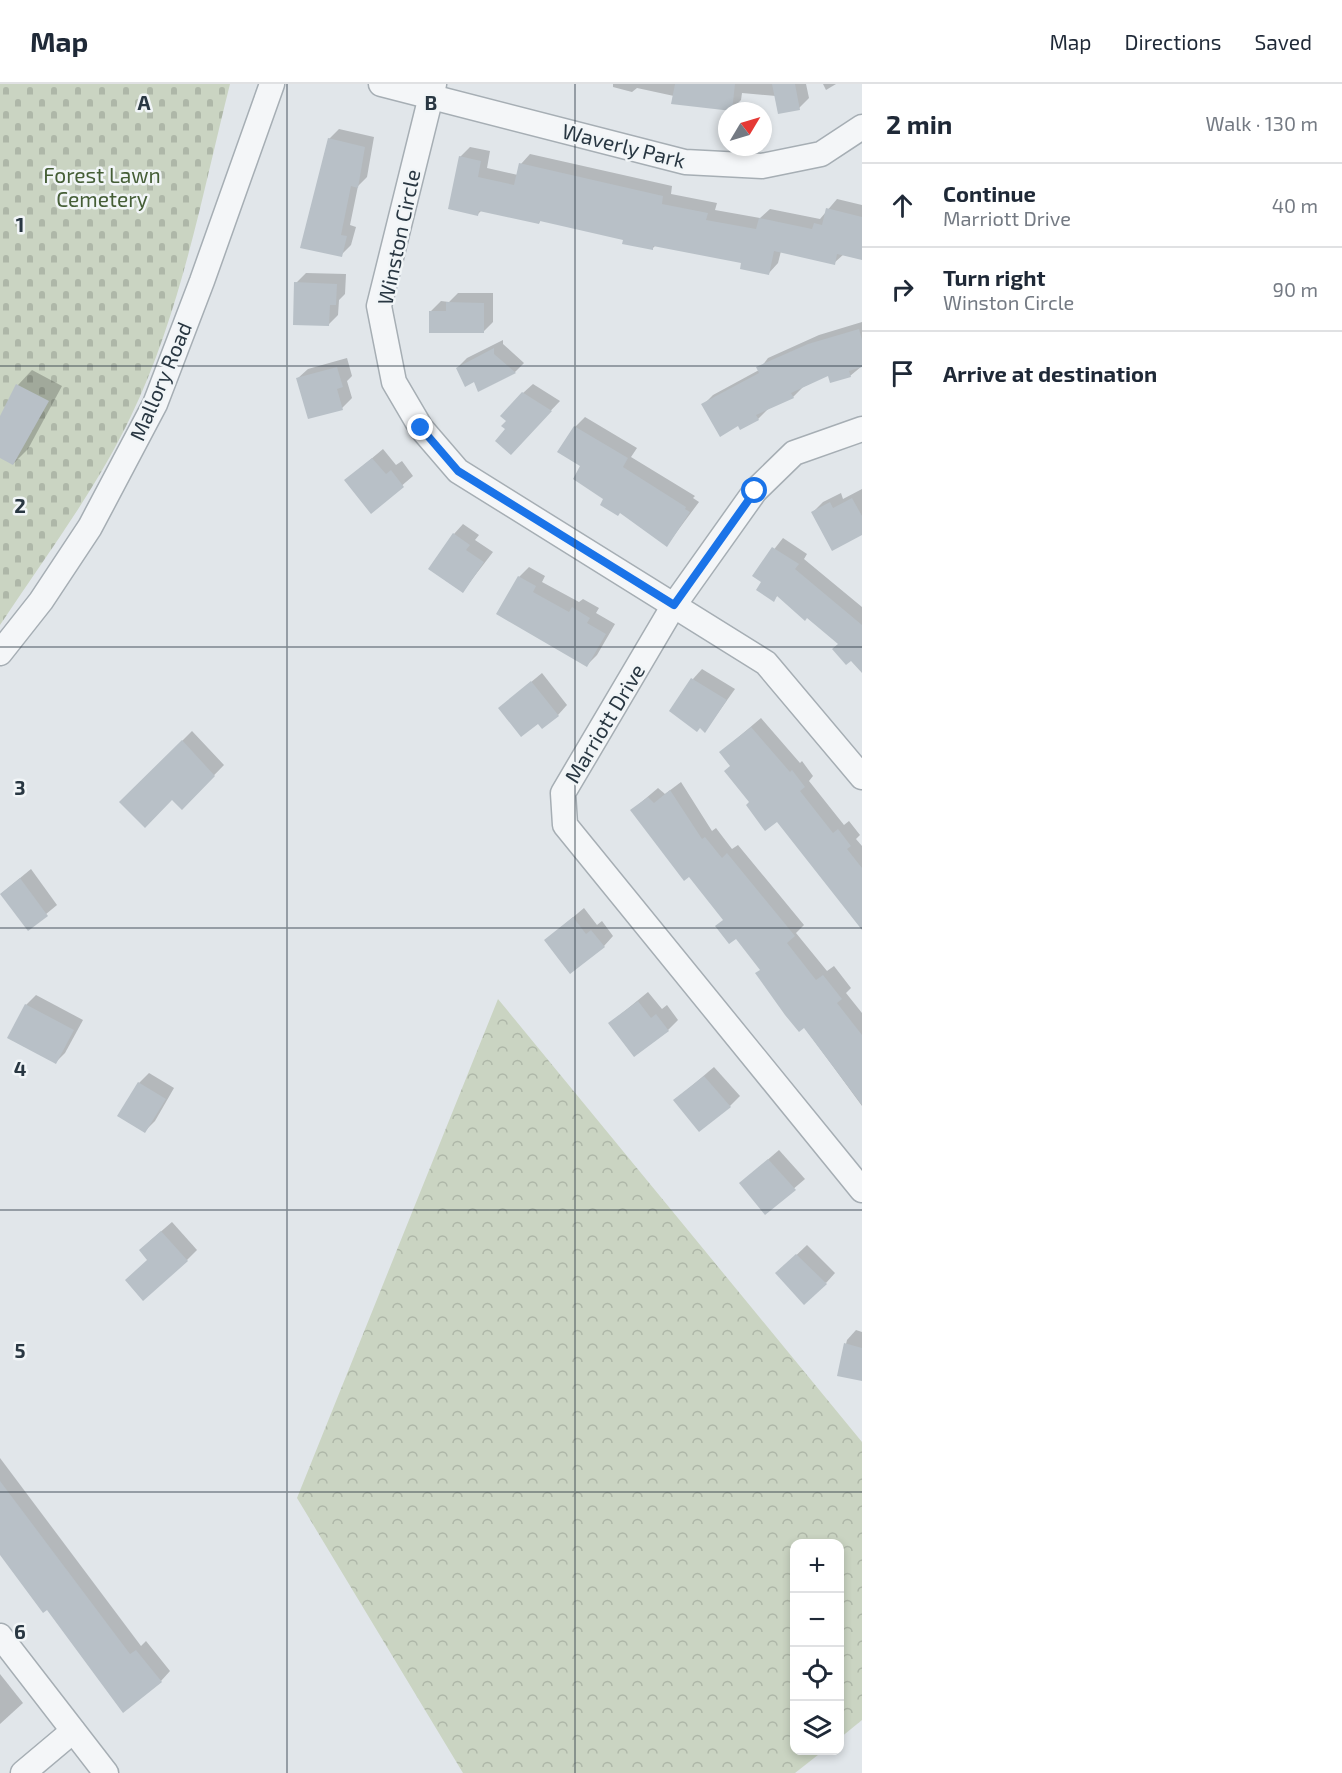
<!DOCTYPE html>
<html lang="en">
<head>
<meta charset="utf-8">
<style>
	body { margin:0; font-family:"Exo 2",sans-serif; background:#f2f2f3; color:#1f2937 }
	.controls { position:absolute; right:18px; bottom:18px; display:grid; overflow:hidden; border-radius:12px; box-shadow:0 3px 9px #0003 }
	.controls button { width:54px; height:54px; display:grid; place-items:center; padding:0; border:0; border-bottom:2px solid #e0e1e3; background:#fff; color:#1f2937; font:30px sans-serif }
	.compass { position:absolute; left:718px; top:18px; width:54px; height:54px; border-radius:50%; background:#fff; box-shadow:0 3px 9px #0003; rotate:52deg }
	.stop { position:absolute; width:18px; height:18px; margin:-14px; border:4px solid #1a73e8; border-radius:50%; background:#fff }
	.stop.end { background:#1a73e8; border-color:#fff; box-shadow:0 2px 6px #0008 }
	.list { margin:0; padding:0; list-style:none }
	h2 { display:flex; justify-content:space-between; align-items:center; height:78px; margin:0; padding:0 24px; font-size:26px }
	h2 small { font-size:20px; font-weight:400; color:#747a83 }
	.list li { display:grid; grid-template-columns:39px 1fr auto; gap:18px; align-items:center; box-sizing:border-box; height:84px; padding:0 24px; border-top:2px solid #e0e1e3 }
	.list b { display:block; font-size:22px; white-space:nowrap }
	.list p { margin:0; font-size:20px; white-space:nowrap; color:#747a83 }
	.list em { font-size:20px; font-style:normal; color:#747a83 }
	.icon { flex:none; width:33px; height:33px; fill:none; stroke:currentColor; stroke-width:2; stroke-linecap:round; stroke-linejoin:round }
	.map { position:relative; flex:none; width:862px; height:1689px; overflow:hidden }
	header { display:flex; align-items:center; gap:36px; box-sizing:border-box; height:84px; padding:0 30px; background:#fff; border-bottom:2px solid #e0e1e3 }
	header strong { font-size:28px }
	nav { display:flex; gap:33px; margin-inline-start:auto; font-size:21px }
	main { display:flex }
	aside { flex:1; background:#fff }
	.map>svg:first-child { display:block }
</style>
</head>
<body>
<header>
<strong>Map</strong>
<nav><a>Map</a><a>Directions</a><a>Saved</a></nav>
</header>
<main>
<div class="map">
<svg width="862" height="1689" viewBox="0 0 862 1689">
	<defs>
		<pattern id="forest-crowns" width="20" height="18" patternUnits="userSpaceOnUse" patternTransform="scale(1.5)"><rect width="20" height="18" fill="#cad4c2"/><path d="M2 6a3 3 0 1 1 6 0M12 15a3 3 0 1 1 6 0" fill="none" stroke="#aeb7a8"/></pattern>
		<pattern id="cemetery-stones" width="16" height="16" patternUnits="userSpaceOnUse" patternTransform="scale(1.5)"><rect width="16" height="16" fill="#cad4c2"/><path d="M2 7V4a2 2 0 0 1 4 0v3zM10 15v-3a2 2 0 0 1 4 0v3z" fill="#aeb7a8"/></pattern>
	</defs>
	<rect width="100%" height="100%" fill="#e1e6ea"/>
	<path fill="url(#forest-crowns)" d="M498,915L862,1358V1636L840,1654V1460H794V1666L823,1667L795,1689H463L297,1414Z"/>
	<path fill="url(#cemetery-stones)" d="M0,0H230C202,111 181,228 131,332C96,406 45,473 0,541Z"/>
	<g fill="#0003">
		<path d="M613,0H806L809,14L799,24L776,12L742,9L741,16L731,26L673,18L674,12L637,4L632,8L613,3Z"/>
		<path d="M823,0H836L826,6Z"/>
		<path d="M339,45L374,53L367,93L358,102L350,141L356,143L351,161L341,171L329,55Z"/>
		<path d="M470,63L490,67L487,84L518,91L521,80L530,70L672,102L671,110L717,119L715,126L760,134L770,125L820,135L837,115L862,121V175L844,170L834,179L781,167L778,179L769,189L743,178L656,161L652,165L624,155L541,136L539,139L482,126L478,130L460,73Z"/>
		<path d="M306,189L346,190L345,210L339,216L338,231L328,241L296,199Z"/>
		<path d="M458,209H493V238L483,248L431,227L441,217L449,218Z"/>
		<path d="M862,238V282L850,292L829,290L803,303L793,313L769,324L758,335L739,340L703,321L713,311L759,286L768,274L819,251Z"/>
		<path d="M503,256V260L524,279L515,288L479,306L475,296L457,284L467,274Z"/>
		<path d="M347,274L352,292L347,297L352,314L342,324L298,294L308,285Z"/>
		<path d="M32,286L62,302L28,365L13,380L0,373V335L18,301Z"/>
		<path d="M533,300L560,317L520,359L507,345L523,309Z"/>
		<path d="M585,333L637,364L631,373L695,412L693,414L699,418L667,461L605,415L582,382L575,343Z"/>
		<path d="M383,365L396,381L402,377L413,392L371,428L346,396Z"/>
		<path d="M862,405V449L813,428L823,418L841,409L843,415Z"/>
		<path d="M463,440L479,451L475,456L493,468L463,507L454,450Z"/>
		<path d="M783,454L807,470L804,475L862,523V587L840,559L778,511L773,516L763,497L754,491Z"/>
		<path d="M529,483L545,492L542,498L579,518L583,515L599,524L596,529L615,540L597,571L587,581L498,529L519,493Z"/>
		<path d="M702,585L735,605L705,647L693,595Z"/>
		<path d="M542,589L567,621L558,631L538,638L500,624Z"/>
		<path d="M761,634L800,679L802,677L813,692L809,697L844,741L849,737L860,751L856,755L862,762V844L777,736L751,718L732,681L721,668Z"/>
		<path d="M192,647L224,681L182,724L172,714L121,718Z"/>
		<path d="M681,698L712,747L716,744L732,765L738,761L804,841L796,849L827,887L834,882L851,904L846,909L862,929V1022L725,835L690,790L632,726L658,704L665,710Z"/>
		<path d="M31,785L57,821L28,845L2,809Z"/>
		<path d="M584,824L597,841L602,837L613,852L604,862L546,856Z"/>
		<path d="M648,908L662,925L667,921L678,936L668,946L610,939Z"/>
		<path d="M36,911L83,936L65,969L56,978L26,921Z"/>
		<path d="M714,983L740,1012L730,1022L675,1016Z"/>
		<path d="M149,989L174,1004L155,1037L145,1047L139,999Z"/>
		<path d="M779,1066L805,1095L765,1129L741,1099Z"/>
		<path d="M172,1138L197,1166L187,1176L149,1175L150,1157Z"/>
		<path d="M807,1161L835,1189L826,1199L787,1180Z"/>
		<path d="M856,1246L862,1248V1296L838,1291L847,1256Z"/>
		<path d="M0,1374L141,1562L146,1557L170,1587L161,1597L48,1524L0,1469Z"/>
		<path d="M0,1590L23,1619L0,1640Z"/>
	</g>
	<g fill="#b8c0c7">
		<path d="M675,0H735L732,27L671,20Z"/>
		<path d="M772,0H795L800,26L778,30Z"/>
		<path d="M328,54L365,63L358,104L351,102L341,151L347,152L342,173L300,164Z"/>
		<path d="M459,72L481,77L478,93L514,101L519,79L663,112L662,120L708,129L706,136L756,145L759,134L812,145L814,139L822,141L826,124L862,133V176L837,170L835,181L774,167L769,191L740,185L741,179L653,162V166L622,160L623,156L540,137L539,140L479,127L478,132L448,125Z"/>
		<path d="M294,198L337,200L336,221H330L329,242L293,241Z"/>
		<path d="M446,218L484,219V249H429V227H446Z"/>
		<path d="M859,245L862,256V283L849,287L851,293L830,299L828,292L791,309L794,314L756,331L759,336L740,346L738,342L720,353L701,320L759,289L756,283L808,260Z"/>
		<path d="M494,264V270L516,289L478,308L474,298L465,303L456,284Z"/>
		<path d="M337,283L343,303L337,305L343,326L308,335L296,294Z"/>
		<path d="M16,300L49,317L13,381L0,374V332Z"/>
		<path d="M522,308L552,327L511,371L495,357L505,345L501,342L506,337L500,332Z"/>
		<path d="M574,342L628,374L623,383L686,423L685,425L690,428L667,463L620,429L618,432L600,421L603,415L573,395L580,382L557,368Z"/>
		<path d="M372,374L386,390L391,386L404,403L371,430L344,396Z"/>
		<path d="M852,414L862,432V451L832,467L811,428L830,418L833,424Z"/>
		<path d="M453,449L470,461L466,466L484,478L463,509L428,485Z"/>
		<path d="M772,463L799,480L795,485L862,541V589L851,577L846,581L832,565L838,560L807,534L805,537L777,512L774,518L756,506L761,498L752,492Z"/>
		<path d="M518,492L536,502L533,508L569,528L572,523L590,534L587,539L606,550L587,583L496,530Z"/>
		<path d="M691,594L727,616L705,649L700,644L697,648L669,627Z"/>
		<path d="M531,597L559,632L542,645L538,640L521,653L498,624Z"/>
		<path d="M751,643L790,688L792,686L805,703L800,707L833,749L838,745L851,762L847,765L862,784V846L777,738L765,747L746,721L749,718L724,687L730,682L719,668Z"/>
		<path d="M182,656L215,692L182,726L172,716L145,744L119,718Z"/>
		<path d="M670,706L702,755L705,753L722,774L727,769L795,852L787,859L816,896L823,891L842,915L837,919L862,951V1021L804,944L799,948L785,931L755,889L760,886L736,855L729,860L715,842L723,836L689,793L684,797L630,726L648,713L654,719Z"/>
		<path d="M20,794L48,832L28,847L0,810Z"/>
		<path d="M573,833L586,850L591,846L605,863L570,890L544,856Z"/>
		<path d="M638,917L651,934L656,930L669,947L634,973L608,939Z"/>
		<path d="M25,920L74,946L56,980L7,954Z"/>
		<path d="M704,992L731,1023L699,1048L673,1016Z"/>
		<path d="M138,998L166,1015L145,1049L117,1032Z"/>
		<path d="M768,1075L796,1106L765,1131L739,1099Z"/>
		<path d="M161,1147L188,1177L143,1217L125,1196L147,1176L139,1166Z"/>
		<path d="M796,1170L827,1200L804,1221L775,1189Z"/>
		<path d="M844,1259L862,1264V1297L837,1292Z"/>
		<path d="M0,1397L130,1570L136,1566L162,1598L123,1629L47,1526L43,1529L0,1471Z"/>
	</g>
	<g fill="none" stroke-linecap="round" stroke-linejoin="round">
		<defs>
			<g id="minor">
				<path d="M381,0L685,78L762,82L821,70L862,43"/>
				<path d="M434,0L379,222L394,298L421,344L458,387L766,579L862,693"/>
				<path d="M862,345L794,369L755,407L674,521L563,709L565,741L862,1106"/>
				<path d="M0,569L41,517L90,443L155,320L202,197L272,0"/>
				<path d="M0,1552L106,1689"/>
				<path d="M23,1689L73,1647"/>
			</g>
		</defs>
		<use href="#minor" stroke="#a6aeb4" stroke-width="27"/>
		<use href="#minor" stroke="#f4f6f8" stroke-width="24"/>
	</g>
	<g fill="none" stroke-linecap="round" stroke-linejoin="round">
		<path stroke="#1a73e8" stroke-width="8" d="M421,344L458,387L674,521L755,407"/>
	</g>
	<path fill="none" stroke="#293742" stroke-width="1.5" stroke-opacity="0.55" d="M287,0V1689M575,0V1689M0,282H862M0,563H862M0,844H862M0,1126H862M0,1408H862"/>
	<g text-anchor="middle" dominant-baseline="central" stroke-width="5" stroke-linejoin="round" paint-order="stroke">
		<g font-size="21" fill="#293742" stroke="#f1f5f7">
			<text transform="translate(624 61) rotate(14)">Waverly Park</text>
			<text transform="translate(398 153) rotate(-78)">Winston Circle</text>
			<text transform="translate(160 297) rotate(-67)">Mallory Road</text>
			<text transform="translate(604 639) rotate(-59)">Marriott Drive</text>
		</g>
		<g font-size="21" fill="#455e36" stroke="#f1f5f7">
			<text x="102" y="90">Forest Lawn<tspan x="102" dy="24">Cemetery</tspan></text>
		</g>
	</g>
	<g font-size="20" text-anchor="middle" font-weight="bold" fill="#293742" stroke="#f1f5f7" stroke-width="5" stroke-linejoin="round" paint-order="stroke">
		<text x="144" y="26">A</text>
		<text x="431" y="26">B</text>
		<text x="20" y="148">1</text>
		<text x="20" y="429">2</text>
		<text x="20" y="711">3</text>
		<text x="20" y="992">4</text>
		<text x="20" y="1274">5</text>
		<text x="20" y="1555">6</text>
	</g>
</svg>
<div class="controls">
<button>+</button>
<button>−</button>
<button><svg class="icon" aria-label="locate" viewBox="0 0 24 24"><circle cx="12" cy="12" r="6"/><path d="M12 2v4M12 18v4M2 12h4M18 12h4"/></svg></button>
<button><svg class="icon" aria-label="layers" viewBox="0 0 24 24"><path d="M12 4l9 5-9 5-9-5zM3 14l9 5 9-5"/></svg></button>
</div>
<svg class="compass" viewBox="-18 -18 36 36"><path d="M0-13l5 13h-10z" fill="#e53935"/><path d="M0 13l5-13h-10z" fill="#747a83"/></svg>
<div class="stop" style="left:755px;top:407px"></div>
<div class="stop end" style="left:421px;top:344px"></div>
</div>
<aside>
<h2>2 min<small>Walk · 130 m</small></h2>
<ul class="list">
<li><svg class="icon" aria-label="ahead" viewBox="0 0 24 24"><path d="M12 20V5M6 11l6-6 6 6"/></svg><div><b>Continue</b><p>Marriott Drive</p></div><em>40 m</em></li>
<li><svg class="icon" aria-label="right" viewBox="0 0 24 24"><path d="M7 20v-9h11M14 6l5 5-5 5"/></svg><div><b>Turn right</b><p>Winston Circle</p></div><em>90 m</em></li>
<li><svg class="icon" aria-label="arrive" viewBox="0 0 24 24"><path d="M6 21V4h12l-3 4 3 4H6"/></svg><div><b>Arrive at destination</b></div></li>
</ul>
</aside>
</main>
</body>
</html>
